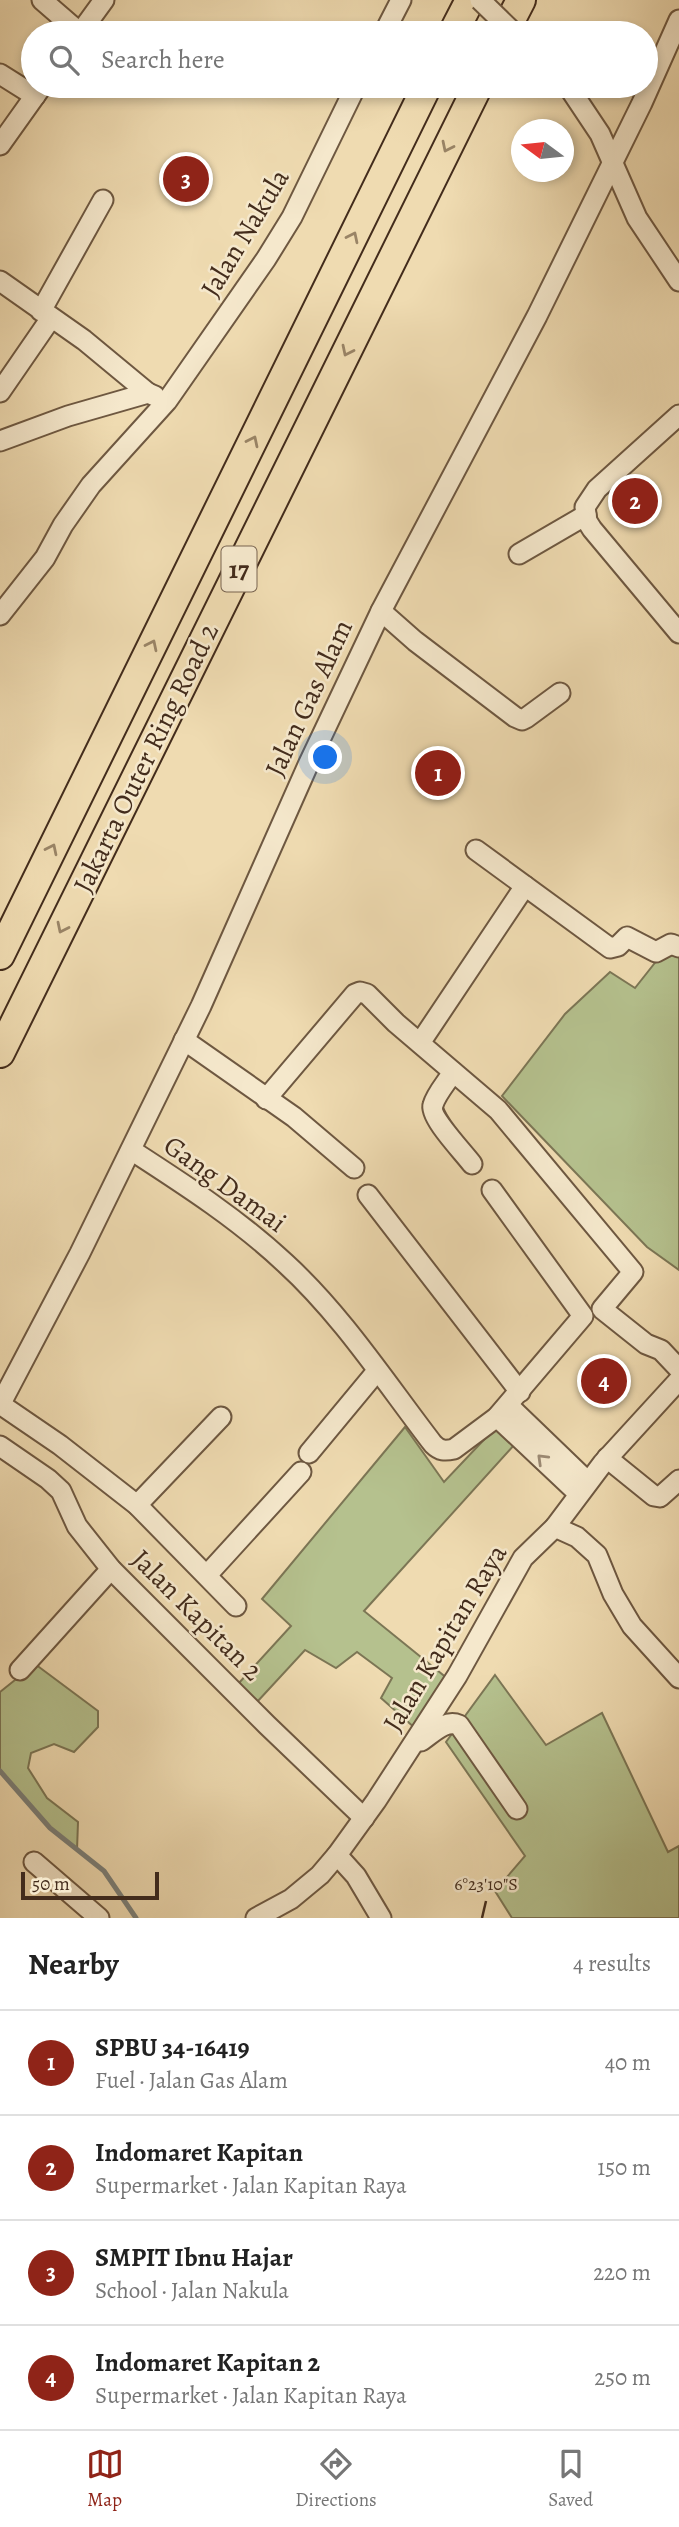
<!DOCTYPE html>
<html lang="en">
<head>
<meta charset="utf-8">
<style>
	body { margin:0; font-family:Alegreya,serif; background:#f6f6f6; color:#222 }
	.compass { position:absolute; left:511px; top:119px; width:63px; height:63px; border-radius:50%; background:#fff; box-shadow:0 4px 10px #0003; rotate:285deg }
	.scale { position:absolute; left:21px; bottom:18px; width:138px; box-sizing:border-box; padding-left:7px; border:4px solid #432c1c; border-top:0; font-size:19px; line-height:24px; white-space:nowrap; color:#432c1c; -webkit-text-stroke:5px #f5e8cc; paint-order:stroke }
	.you { position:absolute; left:326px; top:758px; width:24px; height:24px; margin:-18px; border:5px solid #fff; border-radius:50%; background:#1a73e8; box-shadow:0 0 0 10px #1a73e833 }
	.badge { display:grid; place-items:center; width:46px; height:46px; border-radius:50%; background:#8f2418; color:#fff; font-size:23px; font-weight:700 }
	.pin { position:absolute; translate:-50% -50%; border:4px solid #fff; box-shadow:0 2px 7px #0006 }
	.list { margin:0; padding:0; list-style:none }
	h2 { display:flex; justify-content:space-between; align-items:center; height:91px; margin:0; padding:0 28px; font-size:30px }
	h2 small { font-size:23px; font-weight:400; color:#767676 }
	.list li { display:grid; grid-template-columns:46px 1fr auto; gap:21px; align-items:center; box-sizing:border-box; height:105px; padding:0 28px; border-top:2px solid #e0e0e0 }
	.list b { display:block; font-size:26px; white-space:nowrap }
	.list p { margin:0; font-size:23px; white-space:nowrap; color:#767676 }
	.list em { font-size:23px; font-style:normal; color:#767676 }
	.icon { flex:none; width:38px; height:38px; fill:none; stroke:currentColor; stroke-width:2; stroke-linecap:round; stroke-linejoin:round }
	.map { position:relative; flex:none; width:679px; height:1918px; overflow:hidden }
	.search { position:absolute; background:#fff; box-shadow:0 4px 10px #0003; left:21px; right:21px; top:21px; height:77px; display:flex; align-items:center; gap:18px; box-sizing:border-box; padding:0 24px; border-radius:38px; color:#767676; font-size:26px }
	.sheet { height:511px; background:#fff }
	nav { display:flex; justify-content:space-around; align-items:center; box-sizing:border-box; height:98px; border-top:2px solid #e0e0e0; background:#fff; font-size:19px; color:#767676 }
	nav a { display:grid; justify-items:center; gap:4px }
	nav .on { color:#8f2418 }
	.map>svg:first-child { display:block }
</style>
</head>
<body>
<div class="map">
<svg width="679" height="1918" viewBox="0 0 679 1918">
	<rect width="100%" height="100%" fill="#efdbb1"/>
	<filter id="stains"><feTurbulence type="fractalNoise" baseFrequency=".00286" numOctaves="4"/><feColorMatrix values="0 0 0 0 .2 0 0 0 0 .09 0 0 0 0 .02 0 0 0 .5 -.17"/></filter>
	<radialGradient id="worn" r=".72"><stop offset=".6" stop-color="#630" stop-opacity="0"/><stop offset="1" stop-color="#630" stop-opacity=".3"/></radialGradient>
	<g fill="#b5c18e" stroke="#7c7655" stroke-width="2">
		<path d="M673,940L679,943V1270L647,1247L502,1096L565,1014L610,972L635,988Z"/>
		<path d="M405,1427L444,1482L496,1427L515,1444L364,1611L448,1679L416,1729L381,1698L392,1678L357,1652L336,1668L305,1650L257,1702L238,1684L291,1626L262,1599Z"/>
		<path d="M35,1664L98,1711V1727L74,1752L54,1744L31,1753L28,1768L47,1798L78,1822L77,1850L50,1828L0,1771V1692Z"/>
		<path d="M495,1675L546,1745L602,1713L668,1852L679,1846V1918H512L495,1891L525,1856L446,1742Z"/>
	</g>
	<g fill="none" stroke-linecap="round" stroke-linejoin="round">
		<path stroke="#7b807a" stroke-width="5" d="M0,1771L50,1828L104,1871L136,1918"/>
		<defs>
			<g id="minor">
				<path d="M42,0L80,33"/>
				<path d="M80,33L104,0"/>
				<path d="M384,33L401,0"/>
				<path d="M0,74L35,96"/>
				<path d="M568,86L600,134L637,218L679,281"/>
				<path d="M0,145L42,86"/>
				<path d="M0,281L84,340L148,393"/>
				<path d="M41,311L103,200"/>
				<path d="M0,392L51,318"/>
				<path d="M679,415L597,489L585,507L587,521L592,529L679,633"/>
				<path d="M0,441L68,416L148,393L155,396"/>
				<path d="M519,554L586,515"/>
				<path d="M381,611L415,641L515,717L522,720L526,718L560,693"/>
				<path d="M0,615L45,558L63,525L91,485L167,401L266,259L292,217L356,86"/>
				<path d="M476,850L610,948L618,946L627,937L656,952L671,944L679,947"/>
				<path d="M184,1040L294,1117L354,1168"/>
				<path d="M420,1043L525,886"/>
				<path d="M453,1072C447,1082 436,1094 433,1105C429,1117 464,1153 472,1164"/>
				<path d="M266,1099L355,994L360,992L367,994L396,1023L498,1110L633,1272L602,1309L646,1344L661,1350L679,1369"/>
				<path d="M131,1150C185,1185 238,1219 285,1263C342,1315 386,1383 433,1444C440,1451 445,1451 454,1449L497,1417L583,1316L492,1190"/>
				<path d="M368,1195L520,1392"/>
				<path d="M0,1404L60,1445L137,1505L236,1606"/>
				<path d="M0,1405L80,1253L201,1006L308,765L381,611L537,316L642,103L679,20"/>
				<path d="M508,1405L588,1482"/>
				<path d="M497,1417L579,1494"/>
				<path d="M0,1446L48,1479L61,1491L77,1526L111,1569L267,1725L364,1818"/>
				<path d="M309,1453L377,1371"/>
				<path d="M607,1458L654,1496L660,1497L679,1480"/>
				<path d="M137,1505L221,1417"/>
				<path d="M555,1527L577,1537L597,1555L613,1594L632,1626L679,1678"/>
				<path d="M207,1575L301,1472"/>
				<path d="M20,1670L111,1569"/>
				<path d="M421,1741C432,1734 445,1719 459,1725L517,1809"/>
				<path d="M337,1855L356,1876L381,1918"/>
				<path d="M34,1862L99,1918"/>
				<path d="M256,1918L291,1899L320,1875L337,1855L376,1801L457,1676L523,1558L555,1527L603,1463L679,1380"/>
			</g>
			<g id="highway">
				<path d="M453,33L470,0"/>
				<path d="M504,33L521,0"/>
				<path d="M0,955L427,86"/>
				<path d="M0,1053L478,86"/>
			</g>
		</defs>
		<use href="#minor" stroke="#6e5841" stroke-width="23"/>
		<use href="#highway" stroke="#432c1c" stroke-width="32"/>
		<use href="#minor" stroke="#f5e8cc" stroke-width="19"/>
		<use href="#highway" stroke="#efdbb1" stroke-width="28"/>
		<defs>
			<path id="minor-bridge" d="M480,0L514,33"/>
		</defs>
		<use href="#minor-bridge" stroke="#6e5841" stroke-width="23" stroke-linecap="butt"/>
		<use href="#minor-bridge" stroke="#f5e8cc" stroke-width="19"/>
	</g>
	<defs><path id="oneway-chevron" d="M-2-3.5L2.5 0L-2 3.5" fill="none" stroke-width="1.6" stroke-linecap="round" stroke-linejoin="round" transform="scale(1.75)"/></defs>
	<g stroke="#998466">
		<use href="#oneway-chevron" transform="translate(447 147) rotate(116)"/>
		<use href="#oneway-chevron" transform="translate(353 237) rotate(-64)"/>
		<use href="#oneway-chevron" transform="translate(347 351) rotate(116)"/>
		<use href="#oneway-chevron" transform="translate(253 441) rotate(-64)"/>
		<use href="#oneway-chevron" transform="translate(152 645) rotate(-64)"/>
		<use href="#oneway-chevron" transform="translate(52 849) rotate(-64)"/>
		<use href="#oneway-chevron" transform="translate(62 928) rotate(116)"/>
	</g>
	<use stroke="#9c8a74" href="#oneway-chevron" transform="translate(542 1459) rotate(-136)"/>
	<path fill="none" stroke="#432c1c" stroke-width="2.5" d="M482,1918L486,1901"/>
	<g text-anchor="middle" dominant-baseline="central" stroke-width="5" stroke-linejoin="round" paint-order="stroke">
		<rect fill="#f5e8cc" stroke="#786451" stroke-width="2" x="221.5" y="546.5" width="35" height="45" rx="5"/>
		<g font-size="26" font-weight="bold" fill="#432c1c">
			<text x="239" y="569">17</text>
		</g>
		<g font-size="28" fill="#432c1c" stroke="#f5e8cc">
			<text transform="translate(245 233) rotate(-59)">Jalan Nakula</text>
			<text transform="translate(309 698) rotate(-65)">Jalan Gas Alam</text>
			<text transform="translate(146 758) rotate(-64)">Jakarta Outer Ring Road 2</text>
			<text transform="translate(225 1184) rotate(36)">Gang Damai</text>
			<text transform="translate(197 1615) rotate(45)">Jalan Kapitan 2</text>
			<text transform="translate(445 1638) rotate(-59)">Jalan Kapitan Raya</text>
		</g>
	</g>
	<g font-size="18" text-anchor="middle" fill="#432c1c" stroke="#f5e8cc" stroke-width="5" stroke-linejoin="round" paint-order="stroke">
		<text x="486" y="1890">6°23'10"S</text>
	</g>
	<rect width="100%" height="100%" filter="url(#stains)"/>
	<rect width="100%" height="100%" fill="url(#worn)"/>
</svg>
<svg class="compass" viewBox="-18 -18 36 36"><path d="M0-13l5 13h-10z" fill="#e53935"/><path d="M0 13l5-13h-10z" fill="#767676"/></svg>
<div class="scale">50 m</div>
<div class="you"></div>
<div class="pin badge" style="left:438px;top:773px">1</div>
<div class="pin badge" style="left:635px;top:501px">2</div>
<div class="pin badge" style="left:186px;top:179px">3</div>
<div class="pin badge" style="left:604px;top:1381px">4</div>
<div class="search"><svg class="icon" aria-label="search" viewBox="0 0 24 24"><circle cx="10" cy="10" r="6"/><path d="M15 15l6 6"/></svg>Search here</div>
</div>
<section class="sheet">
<h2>Nearby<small>4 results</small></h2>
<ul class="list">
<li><span class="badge">1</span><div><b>SPBU 34-16419</b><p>Fuel · Jalan Gas Alam</p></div><em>40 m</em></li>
<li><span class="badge">2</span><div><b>Indomaret Kapitan</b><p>Supermarket · Jalan Kapitan Raya</p></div><em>150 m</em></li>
<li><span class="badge">3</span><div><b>SMPIT Ibnu Hajar</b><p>School · Jalan Nakula</p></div><em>220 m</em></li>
<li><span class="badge">4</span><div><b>Indomaret Kapitan 2</b><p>Supermarket · Jalan Kapitan Raya</p></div><em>250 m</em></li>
</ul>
</section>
<nav>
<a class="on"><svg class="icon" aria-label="map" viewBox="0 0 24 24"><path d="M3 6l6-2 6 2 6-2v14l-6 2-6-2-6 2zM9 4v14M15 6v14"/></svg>Map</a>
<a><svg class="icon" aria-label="directions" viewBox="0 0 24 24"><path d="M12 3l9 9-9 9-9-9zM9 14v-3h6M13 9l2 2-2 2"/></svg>Directions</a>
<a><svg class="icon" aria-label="saved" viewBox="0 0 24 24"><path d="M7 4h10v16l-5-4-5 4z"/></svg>Saved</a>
</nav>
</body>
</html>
